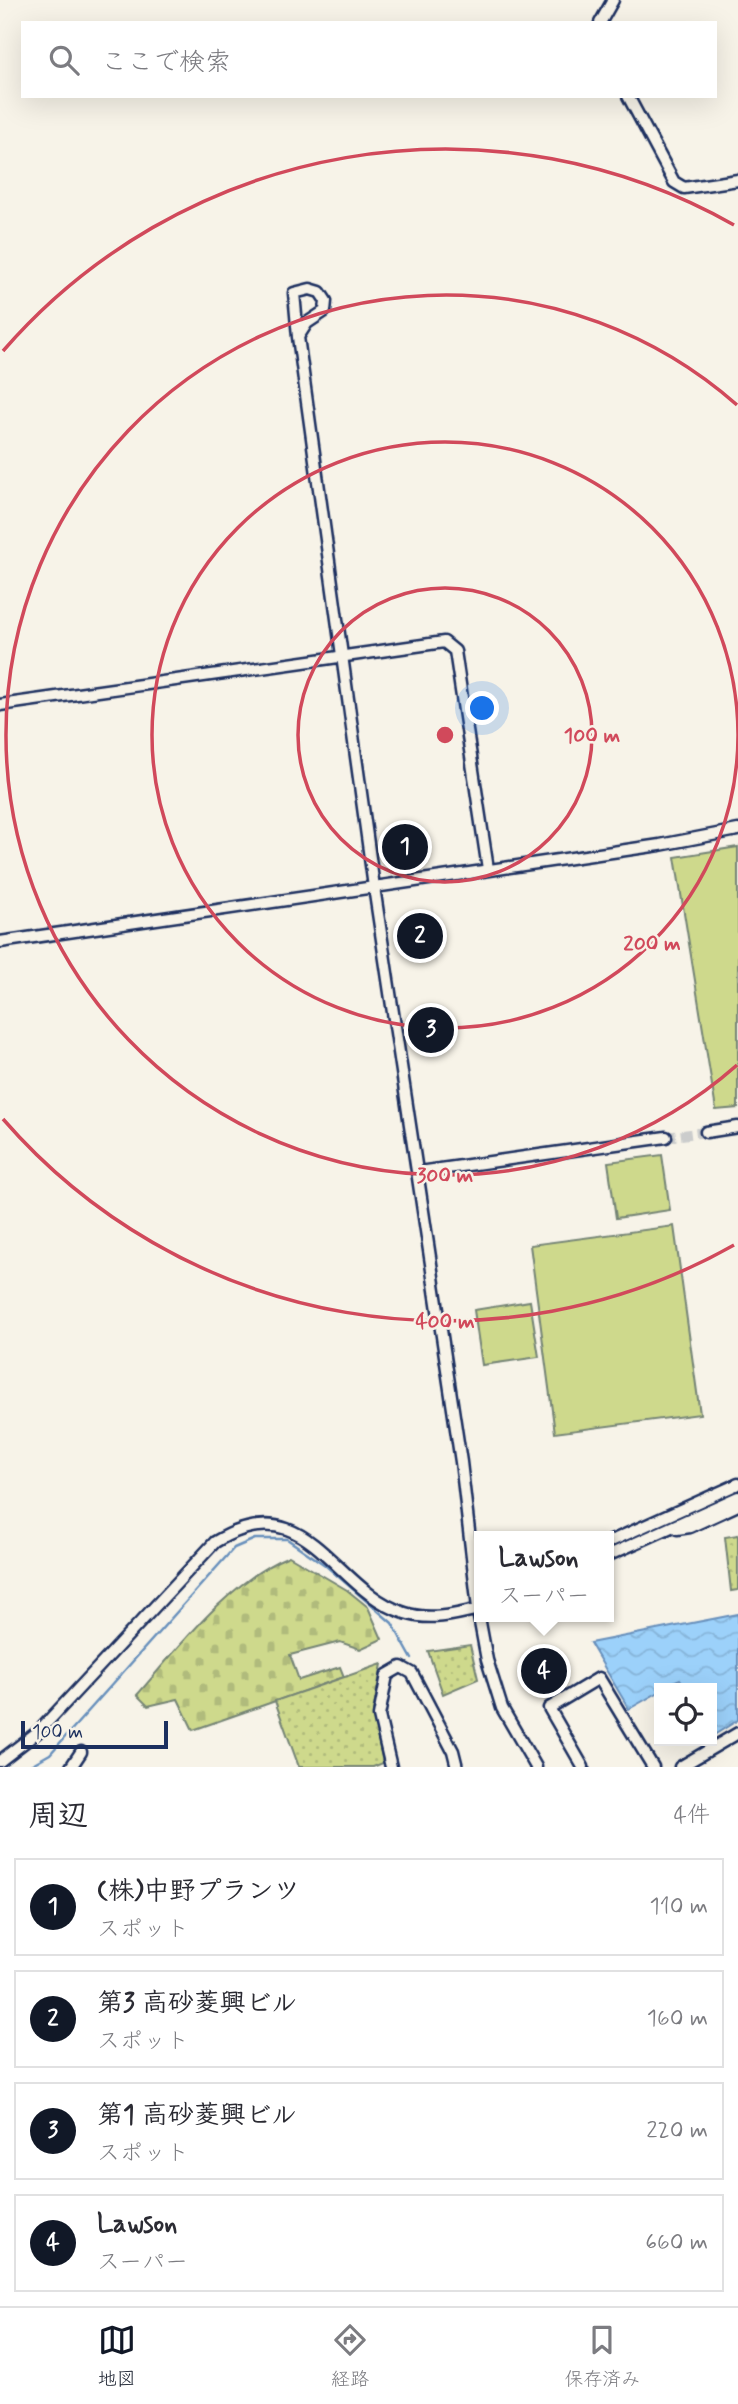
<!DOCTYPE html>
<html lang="ja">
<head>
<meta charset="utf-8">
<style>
	body { margin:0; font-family:Mynerve,"Klee One",sans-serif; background:#f7f7f7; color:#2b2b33 }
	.controls { position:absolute; right:21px; bottom:21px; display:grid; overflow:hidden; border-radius:0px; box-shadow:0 7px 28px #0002 }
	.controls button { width:63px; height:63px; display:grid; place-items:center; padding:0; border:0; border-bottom:2px solid #e1e1e2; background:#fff; color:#2b2b33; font:35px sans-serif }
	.scale { position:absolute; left:21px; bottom:18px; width:147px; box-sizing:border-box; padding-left:7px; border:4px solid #1b2f5e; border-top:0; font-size:19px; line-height:24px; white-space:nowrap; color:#1b2f5e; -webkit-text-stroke:5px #f7f3e8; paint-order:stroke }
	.you { position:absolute; left:483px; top:709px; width:24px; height:24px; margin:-18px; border:5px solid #fff; border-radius:50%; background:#1a73e8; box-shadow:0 0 0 10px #1a73e833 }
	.badge { display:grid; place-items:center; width:46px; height:46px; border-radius:50%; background:#111827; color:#fff; font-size:23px; font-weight:700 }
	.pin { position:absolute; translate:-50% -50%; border:4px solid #fff; box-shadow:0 2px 7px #0006 }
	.popup { position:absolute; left:474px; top:1531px; width:140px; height:91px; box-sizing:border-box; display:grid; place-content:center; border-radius:0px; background:#fff; filter:drop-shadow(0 2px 5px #0005); font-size:23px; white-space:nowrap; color:#7c7c81 }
	.popup b { font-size:26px; color:#2b2b33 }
	.popup::after { content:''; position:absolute; left:50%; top:100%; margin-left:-14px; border:14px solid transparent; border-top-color:#fff }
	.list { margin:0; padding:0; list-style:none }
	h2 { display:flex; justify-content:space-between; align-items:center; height:91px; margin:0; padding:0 28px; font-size:30px }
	h2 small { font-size:23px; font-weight:400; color:#7c7c81 }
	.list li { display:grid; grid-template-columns:46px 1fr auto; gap:21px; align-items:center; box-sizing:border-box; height:98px; margin:0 14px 14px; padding:0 14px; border:2px solid #e1e1e2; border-radius:0px }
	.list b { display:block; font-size:26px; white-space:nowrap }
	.list p { margin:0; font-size:23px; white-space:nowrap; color:#7c7c81 }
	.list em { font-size:23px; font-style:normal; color:#7c7c81 }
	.icon { flex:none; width:38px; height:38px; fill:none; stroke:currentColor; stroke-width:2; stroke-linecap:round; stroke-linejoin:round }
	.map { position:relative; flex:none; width:738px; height:1767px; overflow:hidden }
	.search { position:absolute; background:#fff; box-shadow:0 7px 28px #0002; left:21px; right:21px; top:21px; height:77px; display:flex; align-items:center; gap:18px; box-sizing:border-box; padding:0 24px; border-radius:0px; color:#7c7c81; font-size:26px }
	.sheet { height:539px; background:#fff }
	nav { display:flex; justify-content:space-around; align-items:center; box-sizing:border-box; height:98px; border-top:2px solid #e1e1e2; background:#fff; font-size:19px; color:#7c7c81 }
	nav a { display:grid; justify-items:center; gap:4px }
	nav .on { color:#111827 }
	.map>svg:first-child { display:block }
</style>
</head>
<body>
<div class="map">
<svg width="738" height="1767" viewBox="0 0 738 1767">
	<defs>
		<pattern id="cemetery-stones" width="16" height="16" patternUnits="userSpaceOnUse" patternTransform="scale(1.75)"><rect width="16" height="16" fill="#ced98c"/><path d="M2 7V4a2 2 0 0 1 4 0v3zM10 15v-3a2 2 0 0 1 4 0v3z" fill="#b0bb7b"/></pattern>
		<pattern id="park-dots" width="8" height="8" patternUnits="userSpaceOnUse" patternTransform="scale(1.75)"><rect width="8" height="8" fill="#ced98c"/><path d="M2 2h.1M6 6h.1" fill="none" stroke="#b0bb7b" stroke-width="1.8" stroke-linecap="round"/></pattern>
		<pattern id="water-waves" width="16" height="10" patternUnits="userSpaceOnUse" patternTransform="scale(1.75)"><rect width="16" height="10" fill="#9cd1fa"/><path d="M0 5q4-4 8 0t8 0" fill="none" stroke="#86b4d9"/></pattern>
	</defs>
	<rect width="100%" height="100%" fill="#f7f3e8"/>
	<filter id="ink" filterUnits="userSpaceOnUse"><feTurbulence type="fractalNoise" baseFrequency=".0143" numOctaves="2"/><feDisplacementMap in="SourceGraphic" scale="14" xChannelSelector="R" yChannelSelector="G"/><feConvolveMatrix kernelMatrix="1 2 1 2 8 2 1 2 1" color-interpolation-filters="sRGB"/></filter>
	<g filter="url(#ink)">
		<path fill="url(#cemetery-stones)" stroke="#748475" stroke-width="2" d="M289,1556L347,1590L368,1607L382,1639L360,1649L340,1642L290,1655L299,1680L340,1667L344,1677L193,1730L178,1699L148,1706L137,1695C178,1648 231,1579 289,1556Z"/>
		<g fill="url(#park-dots)" stroke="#748475" stroke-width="2">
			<path d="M738,1535V1590L731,1591L725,1537Z"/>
			<path d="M470,1645L478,1679L443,1694L428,1651Z"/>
			<path d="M382,1664L373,1712L383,1763L373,1767H299L275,1701Z"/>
		</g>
		<g fill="#ced98c" stroke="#748475" stroke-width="2">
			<path d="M738,847V1108L716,1110L675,857Z"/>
			<path d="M662,1155L670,1210L616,1218L608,1162Z"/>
			<path d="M674,1226L700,1414L555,1433L530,1245Z"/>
			<path d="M530,1301L539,1357L482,1365L474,1310Z"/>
		</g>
		<path fill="url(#water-waves)" stroke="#6890bc" stroke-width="2" d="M738,1614V1720L714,1735L712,1688H686L680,1679L659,1688V1692L629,1709L590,1643Z"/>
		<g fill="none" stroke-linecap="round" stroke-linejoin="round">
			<path stroke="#6890bc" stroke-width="2.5" d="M27,1767L50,1754L234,1548L255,1539H287L325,1565L392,1623L412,1659"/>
			<path stroke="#cbcccc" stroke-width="10" stroke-dasharray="10 5" stroke-linecap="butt" d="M666,1137L706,1132"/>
			<defs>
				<g id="minor">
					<path d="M600,23L613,0"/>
					<path d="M628,96L674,182L684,188L738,180"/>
					<path d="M298,337L307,323L325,311L326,301L320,292L310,289L294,293L298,337L374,887L461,1462L479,1617"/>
					<path d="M0,705L444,642L455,651L488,869"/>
					<path d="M0,942L660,845L738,830"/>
					<path d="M706,1132L738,1127"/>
					<path d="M419,1172L666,1137"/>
					<path d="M677,1529L690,1527L738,1505"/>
					<path d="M609,1542L738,1484"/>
					<path d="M609,1555L738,1497"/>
					<path d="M479,1617L487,1660L502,1708L536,1767"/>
					<path d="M0,1761L39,1731L215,1542C308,1485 332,1590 405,1613C429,1621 455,1615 479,1609"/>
					<path d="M71,1767L81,1752"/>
					<path d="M391,1767L379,1716L387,1675L401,1667L412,1673L453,1751L457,1767"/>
					<path d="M583,1767L549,1708L599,1678L653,1767"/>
					<path d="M680,1767L738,1733"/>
				</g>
			</defs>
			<use href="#minor" stroke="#1b2f5e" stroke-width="15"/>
			<use href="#minor" stroke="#f7f3e8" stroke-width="10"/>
		</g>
	</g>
	<g fill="none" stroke="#d1495b" stroke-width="3.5">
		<circle cx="445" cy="735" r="147"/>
		<circle cx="445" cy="735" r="293"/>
		<path d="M737 1065A440 440 0 1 1 737 405"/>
		<path d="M734 1245A586 586 0 0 1 3 1119M3 351A586 586 0 0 1 734 225"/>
	</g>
	<circle cx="445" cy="735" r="10" fill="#d1495b" stroke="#f7f3e8" stroke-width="3.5"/>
	<g font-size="21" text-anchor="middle" font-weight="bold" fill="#d1495b" stroke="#f7f3e8" stroke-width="5" stroke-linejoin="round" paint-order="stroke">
		<text x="592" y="742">100 m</text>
		<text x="652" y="950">200 m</text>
		<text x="445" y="1182">300 m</text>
		<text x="445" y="1328">400 m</text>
	</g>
</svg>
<div class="controls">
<button><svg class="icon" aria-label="locate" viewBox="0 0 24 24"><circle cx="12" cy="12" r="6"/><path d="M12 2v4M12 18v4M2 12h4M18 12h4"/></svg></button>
</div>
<div class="scale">100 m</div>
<div class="you"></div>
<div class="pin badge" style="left:405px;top:847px">1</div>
<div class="pin badge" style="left:420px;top:936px">2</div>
<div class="pin badge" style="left:431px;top:1030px">3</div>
<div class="pin badge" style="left:544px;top:1671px">4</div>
<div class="popup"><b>Lawson</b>スーパー</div>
<div class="search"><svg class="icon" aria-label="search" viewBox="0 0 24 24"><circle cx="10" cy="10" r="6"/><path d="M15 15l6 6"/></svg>ここで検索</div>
</div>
<section class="sheet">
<h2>周辺<small>4件</small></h2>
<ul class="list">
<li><span class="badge">1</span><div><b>(株)中野プランツ</b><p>スポット</p></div><em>110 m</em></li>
<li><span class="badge">2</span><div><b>第3 高砂菱興ビル</b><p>スポット</p></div><em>160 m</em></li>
<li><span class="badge">3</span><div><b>第1 高砂菱興ビル</b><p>スポット</p></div><em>220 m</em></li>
<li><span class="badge">4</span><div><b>Lawson</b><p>スーパー</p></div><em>660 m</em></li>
</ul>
</section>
<nav>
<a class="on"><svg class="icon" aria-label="map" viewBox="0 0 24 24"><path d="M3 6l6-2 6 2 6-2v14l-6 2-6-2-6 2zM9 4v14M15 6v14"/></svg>地図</a>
<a><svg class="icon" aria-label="directions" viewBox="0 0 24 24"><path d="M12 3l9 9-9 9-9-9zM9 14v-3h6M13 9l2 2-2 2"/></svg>経路</a>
<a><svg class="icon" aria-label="saved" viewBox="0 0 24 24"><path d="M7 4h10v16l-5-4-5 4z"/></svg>保存済み</a>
</nav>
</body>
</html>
